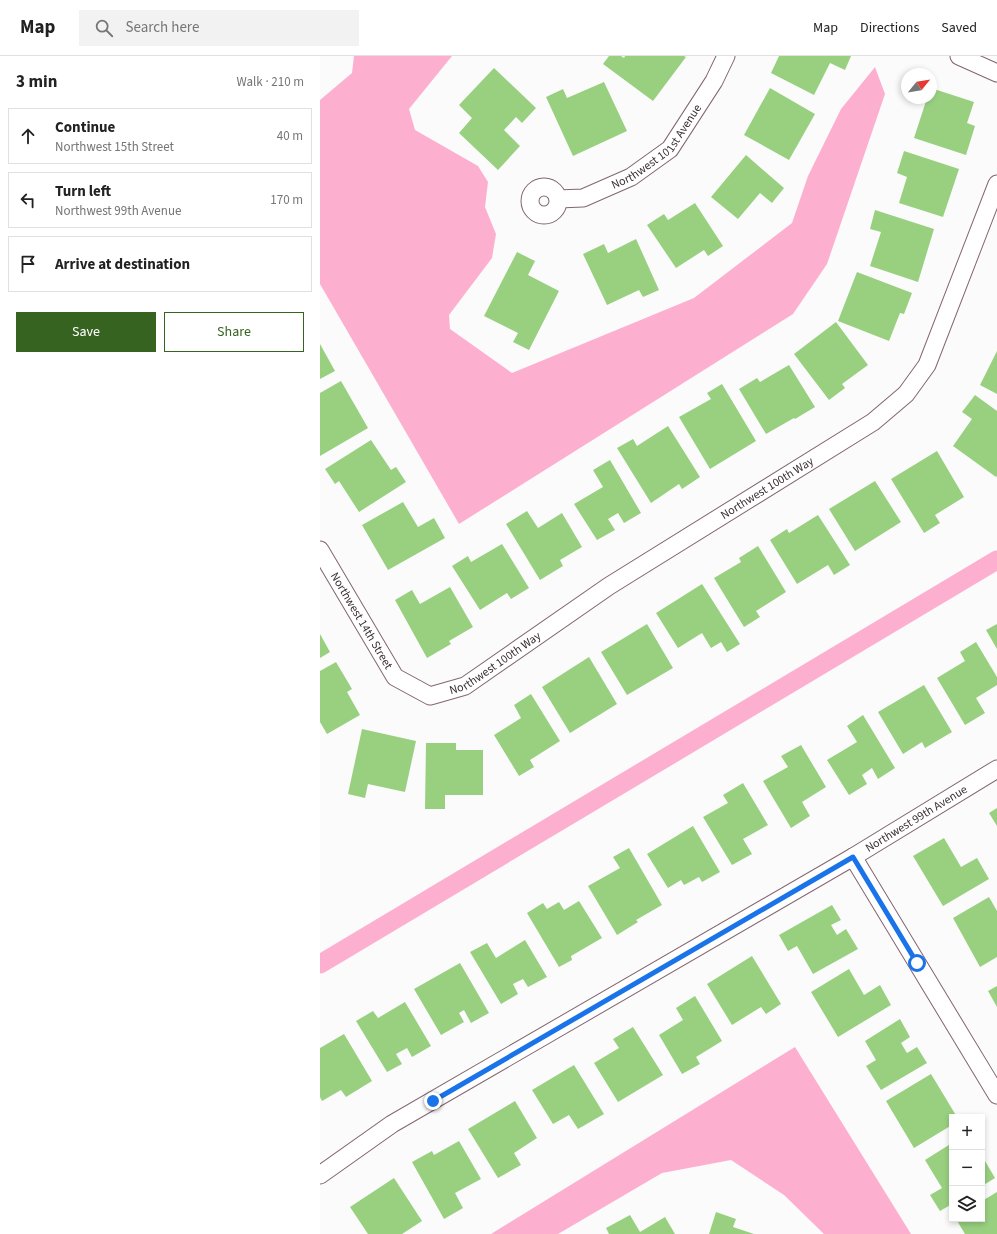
<!DOCTYPE html>
<html lang="en">
<head>
<meta charset="utf-8">
<style>
	body { margin:0; font-family:"Source Sans 3",sans-serif; background:#f2f2f2; color:#222 }
	.controls { position:absolute; right:12px; bottom:12px; display:grid; overflow:hidden; border-radius:0px; box-shadow:0 2px 6px #0003 }
	.controls button { width:36px; height:36px; display:grid; place-items:center; padding:0; border:0; border-bottom:1px solid #e0e0e0; background:#fff; color:#222; font:20px sans-serif }
	.compass { position:absolute; left:581px; top:12px; width:36px; height:36px; border-radius:50%; background:#fff; box-shadow:0 2px 6px #0003; rotate:60deg }
	.stop { position:absolute; width:12px; height:12px; margin:-9px; border:3px solid #1a73e8; border-radius:50%; background:#fff }
	.stop.end { background:#1a73e8; border-color:#fff; box-shadow:0 1px 4px #0008 }
	.list { margin:0; padding:0; list-style:none }
	h2 { display:flex; justify-content:space-between; align-items:center; height:52px; margin:0; padding:0 16px; font-size:17px }
	h2 small { font-size:13px; font-weight:400; color:#767676 }
	.list li { display:grid; grid-template-columns:26px 1fr auto; gap:12px; align-items:center; box-sizing:border-box; height:56px; margin:0 8px 8px; padding:0 8px; border:1px solid #e0e0e0; border-radius:0px }
	.list b { display:block; font-size:15px; white-space:nowrap }
	.list p { margin:0; font-size:13px; white-space:nowrap; color:#767676 }
	.list em { font-size:13px; font-style:normal; color:#767676 }
	.actions { display:flex; gap:8px; padding:12px 16px }
	.actions a { flex:1; padding:9px 0; border:1px solid #376321; border-radius:0px; text-align:center; font-size:14px; color:#376321 }
	.actions .main { background:#376321; color:#fff }
	.icon { flex:none; width:22px; height:22px; fill:none; stroke:currentColor; stroke-width:2; stroke-linecap:round; stroke-linejoin:round }
	.map { position:relative; flex:none; width:677px; height:1178px; overflow:hidden }
	header { display:flex; align-items:center; gap:24px; box-sizing:border-box; height:56px; padding:0 20px; background:#fff; border-bottom:1px solid #e0e0e0 }
	header strong { font-size:19px }
	nav { display:flex; gap:22px; margin-inline-start:auto; font-size:14px }
	.search { width:280px; height:36px; background:#f2f2f2; display:flex; align-items:center; gap:10px; box-sizing:border-box; padding:0 14px; border-radius:0px; color:#767676; font-size:15px }
	main { display:flex }
	aside { flex:1; background:#fff }
	.map>svg:first-child { display:block }
</style>
</head>
<body>
<header>
<strong>Map</strong>
<div class="search"><svg class="icon" aria-label="search" viewBox="0 0 24 24"><circle cx="10" cy="10" r="6"/><path d="M15 15l6 6"/></svg>Search here</div>
<nav><a>Map</a><a>Directions</a><a>Saved</a></nav>
</header>
<main>
<aside>
<h2>3 min<small>Walk · 210 m</small></h2>
<ul class="list">
<li><svg class="icon" aria-label="ahead" viewBox="0 0 24 24"><path d="M12 20V5M6 11l6-6 6 6"/></svg><div><b>Continue</b><p>Northwest 15th Street</p></div><em>40 m</em></li>
<li><svg class="icon" aria-label="left" viewBox="0 0 24 24"><path d="M17 20v-9H6M10 6l-5 5 5 5"/></svg><div><b>Turn left</b><p>Northwest 99th Avenue</p></div><em>170 m</em></li>
<li><svg class="icon" aria-label="arrive" viewBox="0 0 24 24"><path d="M6 21V4h12l-3 4 3 4H6"/></svg><div><b>Arrive at destination</b></div></li>
</ul>
<div class="actions"><a class="main">Save</a><a>Share</a></div>
</aside>
<div class="map">
<svg width="677" height="1178" viewBox="0 0 677 1178">
	<rect width="100%" height="100%" fill="#fbfbfb"/>
	<g fill="#fdafcf">
		<path d="M34,0H132L89,53L95,74L158,110L168,126L165,151L176,178L172,202L129,259L130,273L192,317L374,242L472,167L488,120L521,53L555,11L565,38L507,208L473,258L139,468L0,228V44L32,17Z"/>
		<path d="M475,991L591,1178H504L464,1139L411,1104L342,1117L238,1178H171Z"/>
	</g>
	<g fill="none" stroke-linecap="round" stroke-linejoin="round">
		<path stroke="#fdafcf" stroke-width="19" d="M0,908L677,504"/>
	</g>
	<g fill="#98d080">
		<path d="M289,0H301L304,2L305,0H364L366,1L333,45L283,8Z"/>
		<path d="M459,0H531L525,14L510,7L494,39L451,17Z"/>
		<path d="M174,12L216,52L202,67L196,61L184,74L200,90L178,114L139,77L152,62L139,49Z"/>
		<path d="M284,26L307,75L253,100L226,41L243,33L247,42Z"/>
		<path d="M450,32L495,58L469,104L424,79Z"/>
		<path d="M611,32L654,46L647,67L655,70L646,99L594,82L607,42H611Z"/>
		<path d="M584,95L639,113L623,161L579,147L587,121L577,117Z"/>
		<path d="M426,99L464,132L452,147L440,137L418,163L391,141Z"/>
		<path d="M375,147L403,190L388,200L384,194L356,212L327,169L344,158L348,164Z"/>
		<path d="M555,154L614,173L598,226L550,210L561,176L550,173Z"/>
		<path d="M316,183L339,234L323,241L319,234L287,249L263,198L284,188L288,197Z"/>
		<path d="M197,196L215,205L208,219L239,235L209,294L193,286L198,277L164,260Z"/>
		<path d="M537,216L592,237L584,258L580,257L569,285L518,265Z"/>
		<path d="M516,266L548,309L522,328L525,332L509,344L474,298Z"/>
		<path d="M0,288L15,315L0,323Z"/>
		<path d="M677,295V338L660,329Z"/>
		<path d="M469,309L495,351L475,363L474,362L446,378L419,333L437,322L440,326Z"/>
		<path d="M21,325L48,372L0,400V337Z"/>
		<path d="M402,328L436,385L390,413L359,361L391,343L387,337Z"/>
		<path d="M655,339L677,355V420L676,421L633,390L652,363L642,356Z"/>
		<path d="M348,370L380,421L362,433L359,428L331,447L297,392L313,383L317,390Z"/>
		<path d="M51,384L71,414L76,411L86,426L39,456L19,425L15,428L5,413Z"/>
		<path d="M617,395L644,441L615,459L620,467L604,477L571,423Z"/>
		<path d="M290,404L321,457L304,467L298,457L288,463L295,474L277,484L254,448L283,431L273,414Z"/>
		<path d="M555,425L581,466L535,495L509,453Z"/>
		<path d="M83,446L98,471L114,462L125,482L68,514L42,469Z"/>
		<path d="M207,455L218,472L242,457L262,491L240,504L243,510L220,524L186,468Z"/>
		<path d="M498,459L530,509L514,519L508,509L477,528L450,484L467,473L469,477Z"/>
		<path d="M182,488L209,532L191,543L187,537L160,554L132,510L148,500L151,506Z"/>
		<path d="M438,490L466,536L436,555L440,561L424,571L394,522L421,506L419,502Z"/>
		<path d="M382,528L420,588L407,596L401,586L391,592L382,577L358,592L336,557Z"/>
		<path d="M130,531L153,571L129,585L131,588L107,602L75,544L92,534L100,548Z"/>
		<path d="M327,568L353,612L307,639L281,596Z"/>
		<path d="M677,568V593L666,574Z"/>
		<path d="M0,578L10,596L0,602Z"/>
		<path d="M656,586L677,621V629L656,642L665,657L645,669L617,622L645,605L640,596Z"/>
		<path d="M269,601L297,648L250,677L222,631Z"/>
		<path d="M16,606L32,633L27,636L40,659L7,678L0,666V615Z"/>
		<path d="M604,629L632,676L605,692L602,686L583,698L558,656Z"/>
		<path d="M211,638L240,685L210,704L214,711L199,720L174,679L201,662L194,649Z"/>
		<path d="M543,659L575,712L558,723L552,712L542,719L547,728L529,739L507,704L537,686L527,670Z"/>
		<path d="M42,673L96,685L85,736L48,728L45,742L28,738Z"/>
		<path d="M106,687H136V694H163V739H125V753H105Z"/>
		<path d="M481,689L506,731L482,746L490,760L471,772L443,725L468,711L461,700Z"/>
		<path d="M423,727L448,769L423,783L432,798L412,809L383,761L408,747L403,739Z"/>
		<path d="M677,752V770L669,757Z"/>
		<path d="M373,770L400,816L382,826L379,821L364,829L361,824L348,832L327,798Z"/>
		<path d="M624,782L641,811L657,802L669,823L623,850L593,800Z"/>
		<path d="M309,792L342,849L316,864L318,866L297,879L268,830L300,812L293,801Z"/>
		<path d="M669,841L677,855V901L660,911L633,862Z"/>
		<path d="M259,845L282,882L251,900L252,904L239,911L207,857L223,847L227,853L239,846L244,854Z"/>
		<path d="M512,849L521,864L511,869L517,879L526,873L538,893L493,918L477,890L468,895L459,879Z"/>
		<path d="M205,884L227,921L208,931L203,923L193,928L198,938L181,948L150,896L167,887L176,902Z"/>
		<path d="M432,900L461,948L446,958L441,951L412,969L387,928Z"/>
		<path d="M140,907L169,957L151,967L144,954L139,957L144,966L121,979L94,933Z"/>
		<path d="M529,913L544,939L560,929L571,949L518,981L491,936Z"/>
		<path d="M677,930V951L668,935Z"/>
		<path d="M375,940L402,985L376,1001L380,1008L362,1018L339,979L363,964L356,952Z"/>
		<path d="M85,946L111,990L92,1001L87,992L76,998L82,1008L67,1016L36,965L53,955L58,962Z"/>
		<path d="M580,963L590,981L581,987L587,997L597,991L607,1007L561,1034L546,1010L556,1004L545,985Z"/>
		<path d="M313,971L343,1019L298,1046L274,1007L299,992L293,983Z"/>
		<path d="M24,978L52,1025L26,1041L21,1034L2,1045L0,1041V992Z"/>
		<path d="M254,1009L284,1058L258,1073L249,1059L233,1068L212,1034Z"/>
		<path d="M611,1018L637,1061H632V1069L594,1092L566,1045Z"/>
		<path d="M195,1045L217,1082L194,1097L201,1109L178,1122L148,1073Z"/>
		<path d="M139,1085L161,1123L135,1137L143,1152L124,1163L92,1106L112,1095L114,1099Z"/>
		<path d="M632,1087V1148L620,1155L610,1139L622,1132L605,1104Z"/>
		<path d="M665,1105L675,1122L662,1130V1107Z"/>
		<path d="M74,1122L102,1165L82,1178H48L30,1151Z"/>
		<path d="M677,1136V1178H645L636,1163H662V1145Z"/>
		<path d="M396,1156L416,1163L413,1171L434,1178H389Z"/>
		<path d="M310,1159L320,1176L345,1161L355,1178H289L286,1172Z"/>
	</g>
	<g fill="none" stroke-linecap="round" stroke-linejoin="round">
		<defs>
			<g id="minor">
				<path d="M639,0L677,17"/>
				<circle cx="224" cy="145" r="14"/>
				<path id="s1" d="M238,143L263,142L311,121L350,93L394,25L406,0"/>
				<path id="s2" d="M0,494L75,621L110,640L145,630L289,530L553,366L586,338L607,309L677,128"/>
				<path d="M533,801L677,1039"/>
				<path id="s3" d="M0,1119L72,1068L533,801L677,713"/>
			</g>
		</defs>
		<use href="#minor" stroke="#836571" stroke-width="19"/>
		<use href="#minor" stroke="#fff" stroke-width="17"/>
	</g>
	<g fill="none" stroke-linecap="round" stroke-linejoin="round">
		<path stroke="#1a73e8" stroke-width="5" d="M113,1045L533,801L597,907"/>
	</g>
	<g text-anchor="middle" dominant-baseline="central" stroke-width="4" stroke-linejoin="round" paint-order="stroke">
		<g font-size="12" fill="#3b2e33" stroke="#fbfbfb">
			<text stroke="none"><textPath href="#s1" startOffset="117">Northwest 101st Avenue</textPath></text>
			<text stroke="none"><textPath href="#s2" startOffset="585">Northwest 100th Way</textPath></text>
			<text stroke="none"><textPath href="#s2" startOffset="82">Northwest 14th Street</textPath></text>
			<text stroke="none"><textPath href="#s2" startOffset="261">Northwest 100th Way</textPath></text>
			<text stroke="none"><textPath href="#s3" startOffset="695">Northwest 99th Avenue</textPath></text>
		</g>
	</g>
</svg>
<div class="controls">
<button>+</button>
<button>−</button>
<button><svg class="icon" aria-label="layers" viewBox="0 0 24 24"><path d="M12 4l9 5-9 5-9-5zM3 14l9 5 9-5"/></svg></button>
</div>
<svg class="compass" viewBox="-18 -18 36 36"><path d="M0-13l5 13h-10z" fill="#e53935"/><path d="M0 13l5-13h-10z" fill="#767676"/></svg>
<div class="stop" style="left:597px;top:907px"></div>
<div class="stop end" style="left:113px;top:1045px"></div>
</div>
</main>
</body>
</html>
